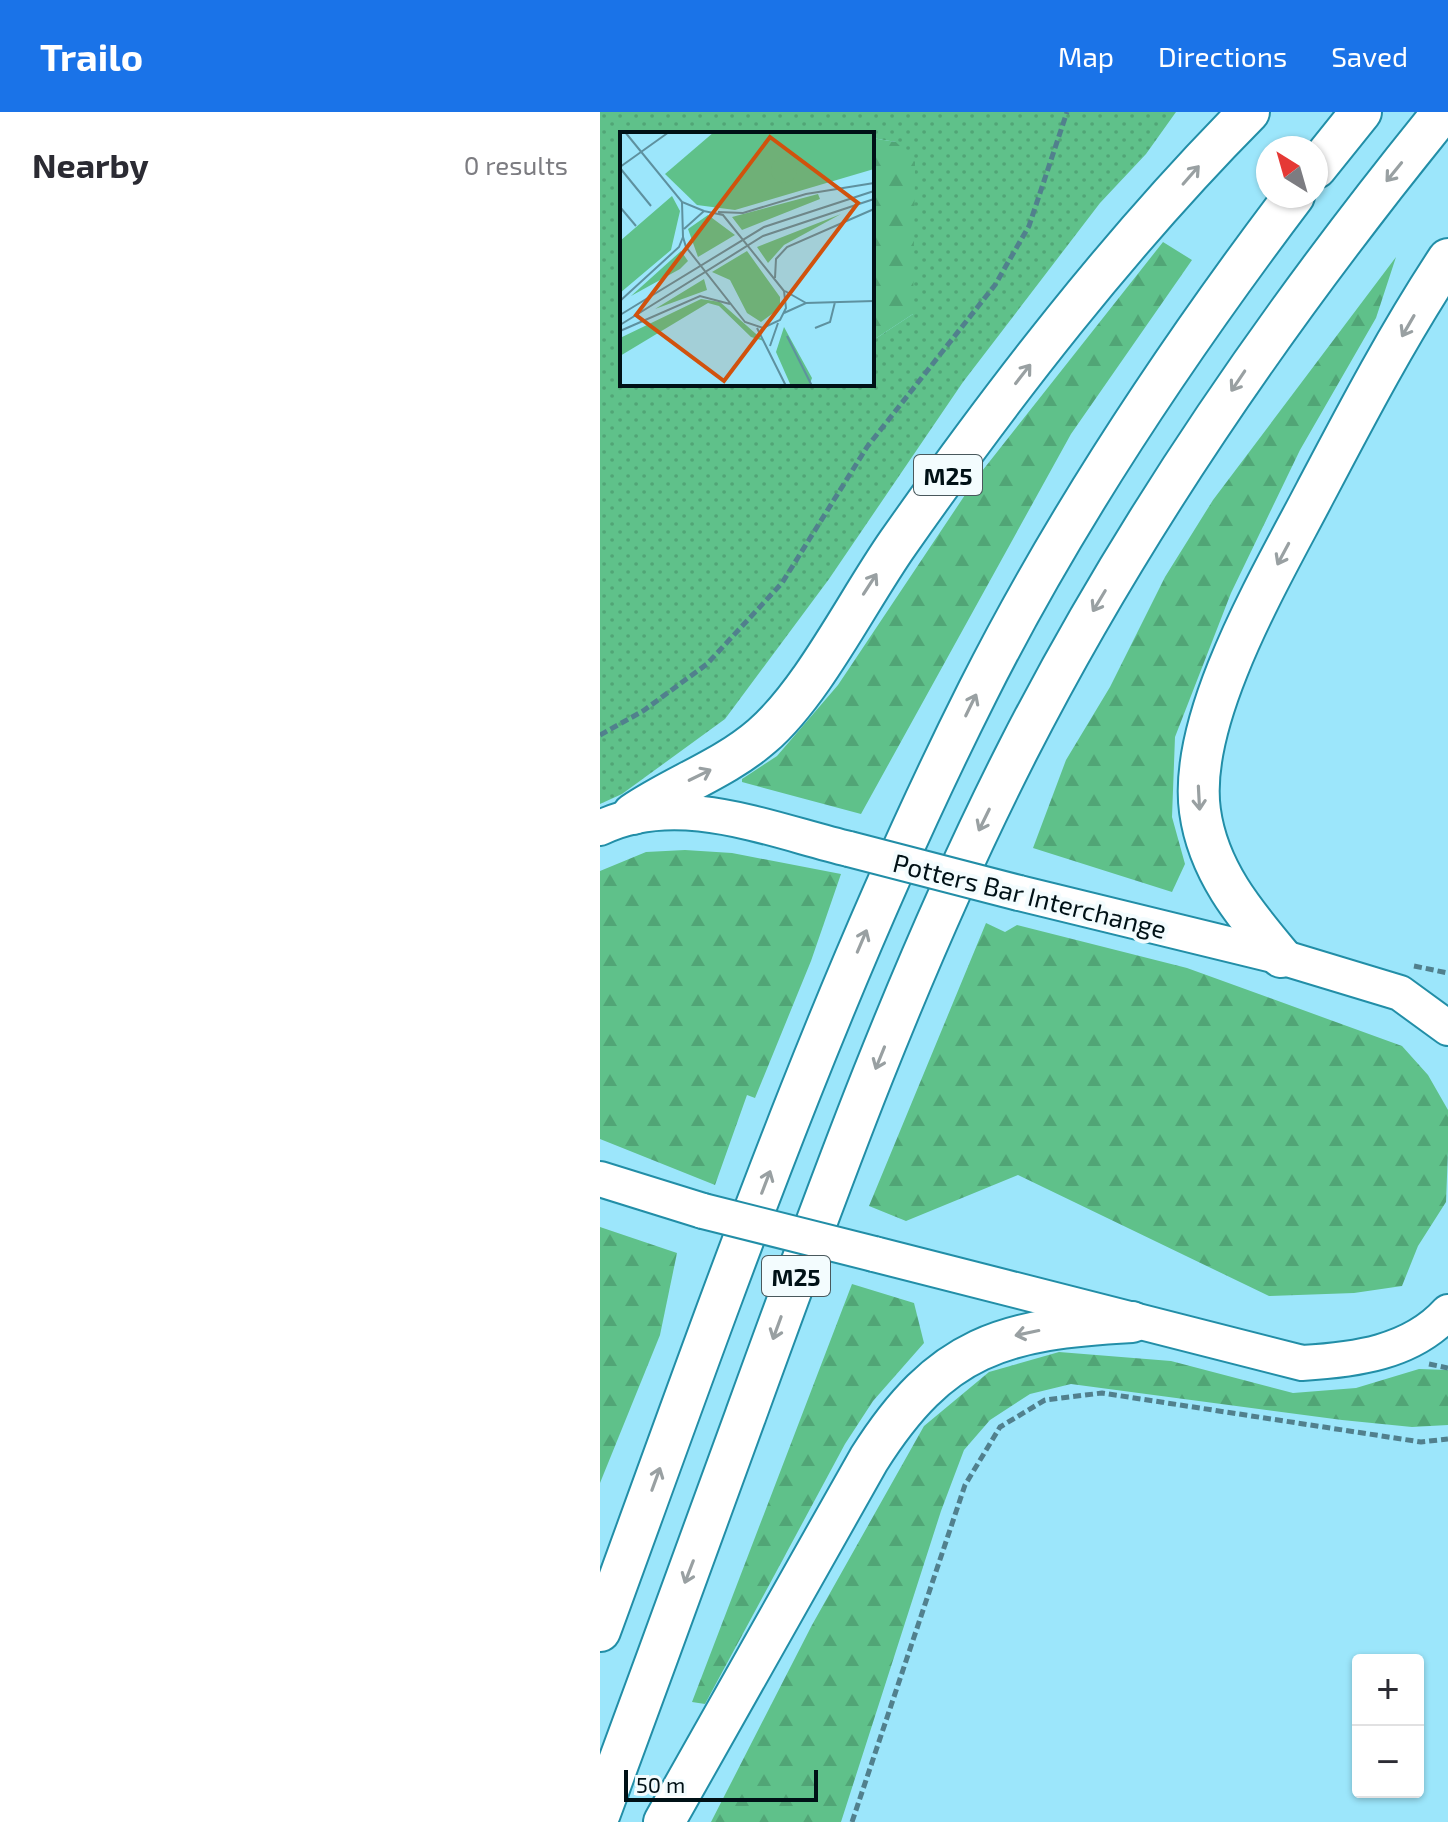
<!DOCTYPE html>
<html lang="en">
<head>
<meta charset="utf-8">
<style>
	body { margin:0; font-family:"Exo 2",sans-serif; background:#f2f2f3; color:#2b2b33 }
	.controls { position:absolute; right:24px; bottom:24px; display:grid; overflow:hidden; border-radius:8px; box-shadow:0 2px 6px #0004 }
	.controls button { width:72px; height:72px; display:grid; place-items:center; padding:0; border:0; border-bottom:2px solid #e1e1e2; background:#fff; color:#2b2b33; font:40px sans-serif }
	.compass { position:absolute; left:656px; top:24px; width:72px; height:72px; border-radius:50%; background:#fff; box-shadow:0 2px 6px #0004; rotate:323deg }
	.scale { position:absolute; left:24px; bottom:20px; width:194px; box-sizing:border-box; padding-left:8px; border:4px solid #001116; border-top:0; font-size:22px; line-height:28px; white-space:nowrap; color:#001116; -webkit-text-stroke:6px #f3fcfe; paint-order:stroke }
	.list { margin:0; padding:0; list-style:none }
	h2 { display:flex; justify-content:space-between; align-items:center; height:104px; margin:0; padding:0 32px; font-size:34px }
	h2 small { font-size:26px; font-weight:400; color:#7c7c81 }
	.map { position:relative; flex:none; width:848px; height:1710px; overflow:hidden }
	header { display:flex; align-items:center; gap:48px; box-sizing:border-box; height:112px; padding:0 40px; background:#1a73e8; color:#fff }
	header strong { font-size:38px }
	nav { display:flex; gap:44px; margin-inline-start:auto; font-size:28px }
	main { display:flex }
	aside { flex:1; background:#fff }
	.map>svg:first-child { display:block }
</style>
</head>
<body>
<header>
<strong>Trailo</strong>
<nav><a>Map</a><a>Directions</a><a>Saved</a></nav>
</header>
<main>
<aside>
<h2>Nearby<small>0 results</small></h2>
<ul class="list">
</ul>
</aside>
<div class="map">
<svg width="848" height="1710" viewBox="0 0 848 1710">
	<defs>
		<pattern id="grass-dots" width="8" height="8" patternUnits="userSpaceOnUse" patternTransform="scale(2)"><rect width="8" height="8" fill="#5fc18a"/><path d="M2 2h.1M6 6h.1" fill="none" stroke="#51a576" stroke-width="1.8" stroke-linecap="round"/></pattern>
		<pattern id="forest-firs" width="22" height="20" patternUnits="userSpaceOnUse" patternTransform="scale(2)"><rect width="22" height="20" fill="#5fc18a"/><path d="M5 1l3.5 6h-7zM16 11l3.5 6h-7z" fill="#51a576"/></pattern>
	</defs>
	<rect width="100%" height="100%" fill="#9ce6fb"/>
	<path fill="url(#grass-dots)" fill-rule="evenodd" d="M0,0H576L546,42L500,91L363,270L229,467L125,607L22,682L0,692ZM22,22H272V26L296,30L313,202L272,229V272H22Z"/>
	<g fill="url(#forest-firs)">
		<path d="M272,26L296,30L315,50L313,202L272,229Z"/>
		<path d="M563,130L592,148L471,322L261,702L142,670V667L177,644L238,573L375,368Z"/>
		<path d="M796,145L776,206L700,338L631,481L575,625L572,705L585,752L572,780L433,736L466,648L510,575L565,465L613,388Z"/>
		<path d="M85,738L132,741L241,762L211,849L155,986L147,983L115,1073L0,1027V759L46,740Z"/>
		<path d="M386,811L405,820L417,813L587,856L802,934L828,963L848,998V1039L846,1090L818,1134L802,1174L754,1181L669,1184L418,1063L306,1109L269,1094Z"/>
		<path d="M0,1115L77,1141L60,1223L0,1371Z"/>
		<path d="M252,1172L314,1191L324,1231L273,1289L245,1332L105,1592L92,1590Z"/>
		<path d="M459,1240L571,1249L693,1281L756,1276L819,1257L848,1258V1313L812,1315L742,1308L471,1272L430,1282L390,1308L364,1338L341,1399L241,1710H111L212,1513L324,1314L389,1260Z"/>
	</g>
	<g fill="none" stroke-linecap="round" stroke-linejoin="round">
		<defs>
			<g id="primary">
				<path d="M0,716C78,678 170,718 249,737"/>
				<path d="M419,781L681,845L800,881L848,916"/>
				<path d="M0,1067L103,1099"/>
				<path d="M274,1142L702,1251C754,1248 811,1241 848,1200"/>
			</g>
			<g id="highway">
				<path d="M716,56L761,0"/>
				<path d="M33,702C74,674 124,657 162,624C213,580 258,488 298,431C404,280 519,131 649,0"/>
				<path d="M681,845C644,801 608,758 600,699C587,605 673,462 716,379C757,301 799,221 848,147"/>
				<path d="M0,1519C116,1202 226,881 378,579C466,404 576,240 694,84"/>
				<path d="M0,1701C48,1569 98,1437 145,1305C227,1079 309,852 418,638C535,409 681,199 843,0"/>
				<path d="M64,1710L269,1347C341,1233 403,1217 532,1210"/>
			</g>
		</defs>
		<use href="#primary" stroke="#228ea7" stroke-width="38"/>
		<use href="#highway" stroke="#228ea7" stroke-width="44"/>
		<g stroke="#51808d" stroke-width="5" stroke-dasharray="8 4" stroke-linecap="butt">
			<path d="M0,623L43,599L107,552L182,471L267,335L395,173L429,114L467,0"/>
			<path d="M814,854L848,861"/>
			<path d="M829,1252L848,1256"/>
			<path d="M252,1710L365,1373L400,1315L445,1288L502,1281L821,1330L848,1327"/>
		</g>
		<use href="#primary" stroke="#fff" stroke-width="34"/>
		<use href="#highway" stroke="#fff" stroke-width="40"/>
		<defs>
			<g id="primary-bridge">
				<path d="M249,737L419,781"/>
				<path d="M103,1099L274,1142"/>
			</g>
		</defs>
		<use href="#primary-bridge" stroke="#228ea7" stroke-width="38" stroke-linecap="butt"/>
		<use href="#primary-bridge" stroke="#fff" stroke-width="34"/>
	</g>
	<defs><path id="oneway-shaft" d="M-6 0H5M1.5-3L5.5 0L1.5 3" fill="none" stroke-width="1.6" stroke-linecap="round" stroke-linejoin="round" transform="scale(2)"/></defs>
	<g stroke="#99a0a2">
		<use href="#oneway-shaft" transform="translate(794 60) rotate(129)"/>
		<use href="#oneway-shaft" transform="translate(591 63) rotate(-49)"/>
		<use href="#oneway-shaft" transform="translate(808 214) rotate(120)"/>
		<use href="#oneway-shaft" transform="translate(423 262) rotate(-52)"/>
		<use href="#oneway-shaft" transform="translate(638 269) rotate(124)"/>
		<use href="#oneway-shaft" transform="translate(683 442) rotate(118)"/>
		<use href="#oneway-shaft" transform="translate(270 472) rotate(-57)"/>
		<use href="#oneway-shaft" transform="translate(499 489) rotate(121)"/>
		<use href="#oneway-shaft" transform="translate(371 593) rotate(-64)"/>
		<use href="#oneway-shaft" transform="translate(100 663) rotate(-26)"/>
		<use href="#oneway-shaft" transform="translate(599 686) rotate(87)"/>
		<use href="#oneway-shaft" transform="translate(384 708) rotate(116)"/>
		<use href="#oneway-shaft" transform="translate(262 829) rotate(-67)"/>
		<use href="#oneway-shaft" transform="translate(280 946) rotate(112)"/>
		<use href="#oneway-shaft" transform="translate(166 1070) rotate(-69)"/>
		<use href="#oneway-shaft" transform="translate(177 1216) rotate(110)"/>
		<use href="#oneway-shaft" transform="translate(427 1221) rotate(168)"/>
		<use href="#oneway-shaft" transform="translate(56 1367) rotate(-70)"/>
		<use href="#oneway-shaft" transform="translate(89 1460) rotate(111)"/>
	</g>
	<g text-anchor="middle" dominant-baseline="central" stroke-width="8" stroke-linejoin="round" paint-order="stroke">
		<g fill="#f3fcfe" stroke="#49585c" stroke-width="2">
			<rect x="314" y="343" width="68" height="40" rx="6"/>
			<rect x="162" y="1144" width="68" height="40" rx="6"/>
		</g>
		<g font-size="24" font-weight="bold" fill="#001116">
			<text x="348" y="363">M25</text>
			<text x="196" y="1164">M25</text>
		</g>
		<g font-size="26" fill="#001116" stroke="#f3fcfe">
			<text transform="translate(430 783) rotate(14)">Potters Bar Interchange</text>
		</g>
	</g>
	<g transform="translate(20 20)">
		<rect width="254" height="254" fill="#9ce6fb"/>
		<path d="M94,0H254V37L115,78L77,73L45,42Z" fill="#5fc18a"/>
		<path d="M151 38a13 13 0 1 1 26 0a13 13 0 1 1-26 0ZM198,62L200,67L122,98L112,85ZM52,64L60,79L51,118L0,161V109ZM221,82L164,113L148,131L137,115ZM88,83L115,103L78,125L68,97ZM61,119L68,129L60,137L11,164ZM127,119L160,165V176L141,190L127,181L110,148L92,140ZM84,147L87,158L35,177ZM81,167L100,170L144,209L131,205L99,174L88,171L0,224V206ZM164,195L192,246L189,254H171L156,220Z" fill="#5fc18a"/>
		<path fill="none" stroke="#5e919f" stroke-width="2" d="M5,0L62,70L84,79M0,35L49,0M0,36L31,74M62,70L63,105L66,115L125,190L143,196L160,188L166,176L164,159L103,83L84,79L64,97M0,75L16,94M98,80L123,81L186,62L254,51M155,146L156,127L167,115L254,77M165,159L186,171M0,169L59,115L63,105M164,181L186,171L254,169M0,183L144,95L254,59M0,193L143,104L254,67M137,196L166,254M195,196L210,190L215,170M0,199L80,164L110,172M167,204L192,254M150,214L158,191"/>
		<path fill="#d1520d" fill-opacity="0.15" stroke="#d1520d" stroke-width="4" d="M150,5L238,71L104,249L16,183Z"/>
		<rect width="254" height="254" fill="none" stroke="#001116" stroke-width="4"/>
	</g>
</svg>
<div class="controls">
<button>+</button>
<button>−</button>
</div>
<svg class="compass" viewBox="-18 -18 36 36"><path d="M0-13l5 13h-10z" fill="#e53935"/><path d="M0 13l5-13h-10z" fill="#7c7c81"/></svg>
<div class="scale">50 m</div>
</div>
</main>
</body>
</html>
